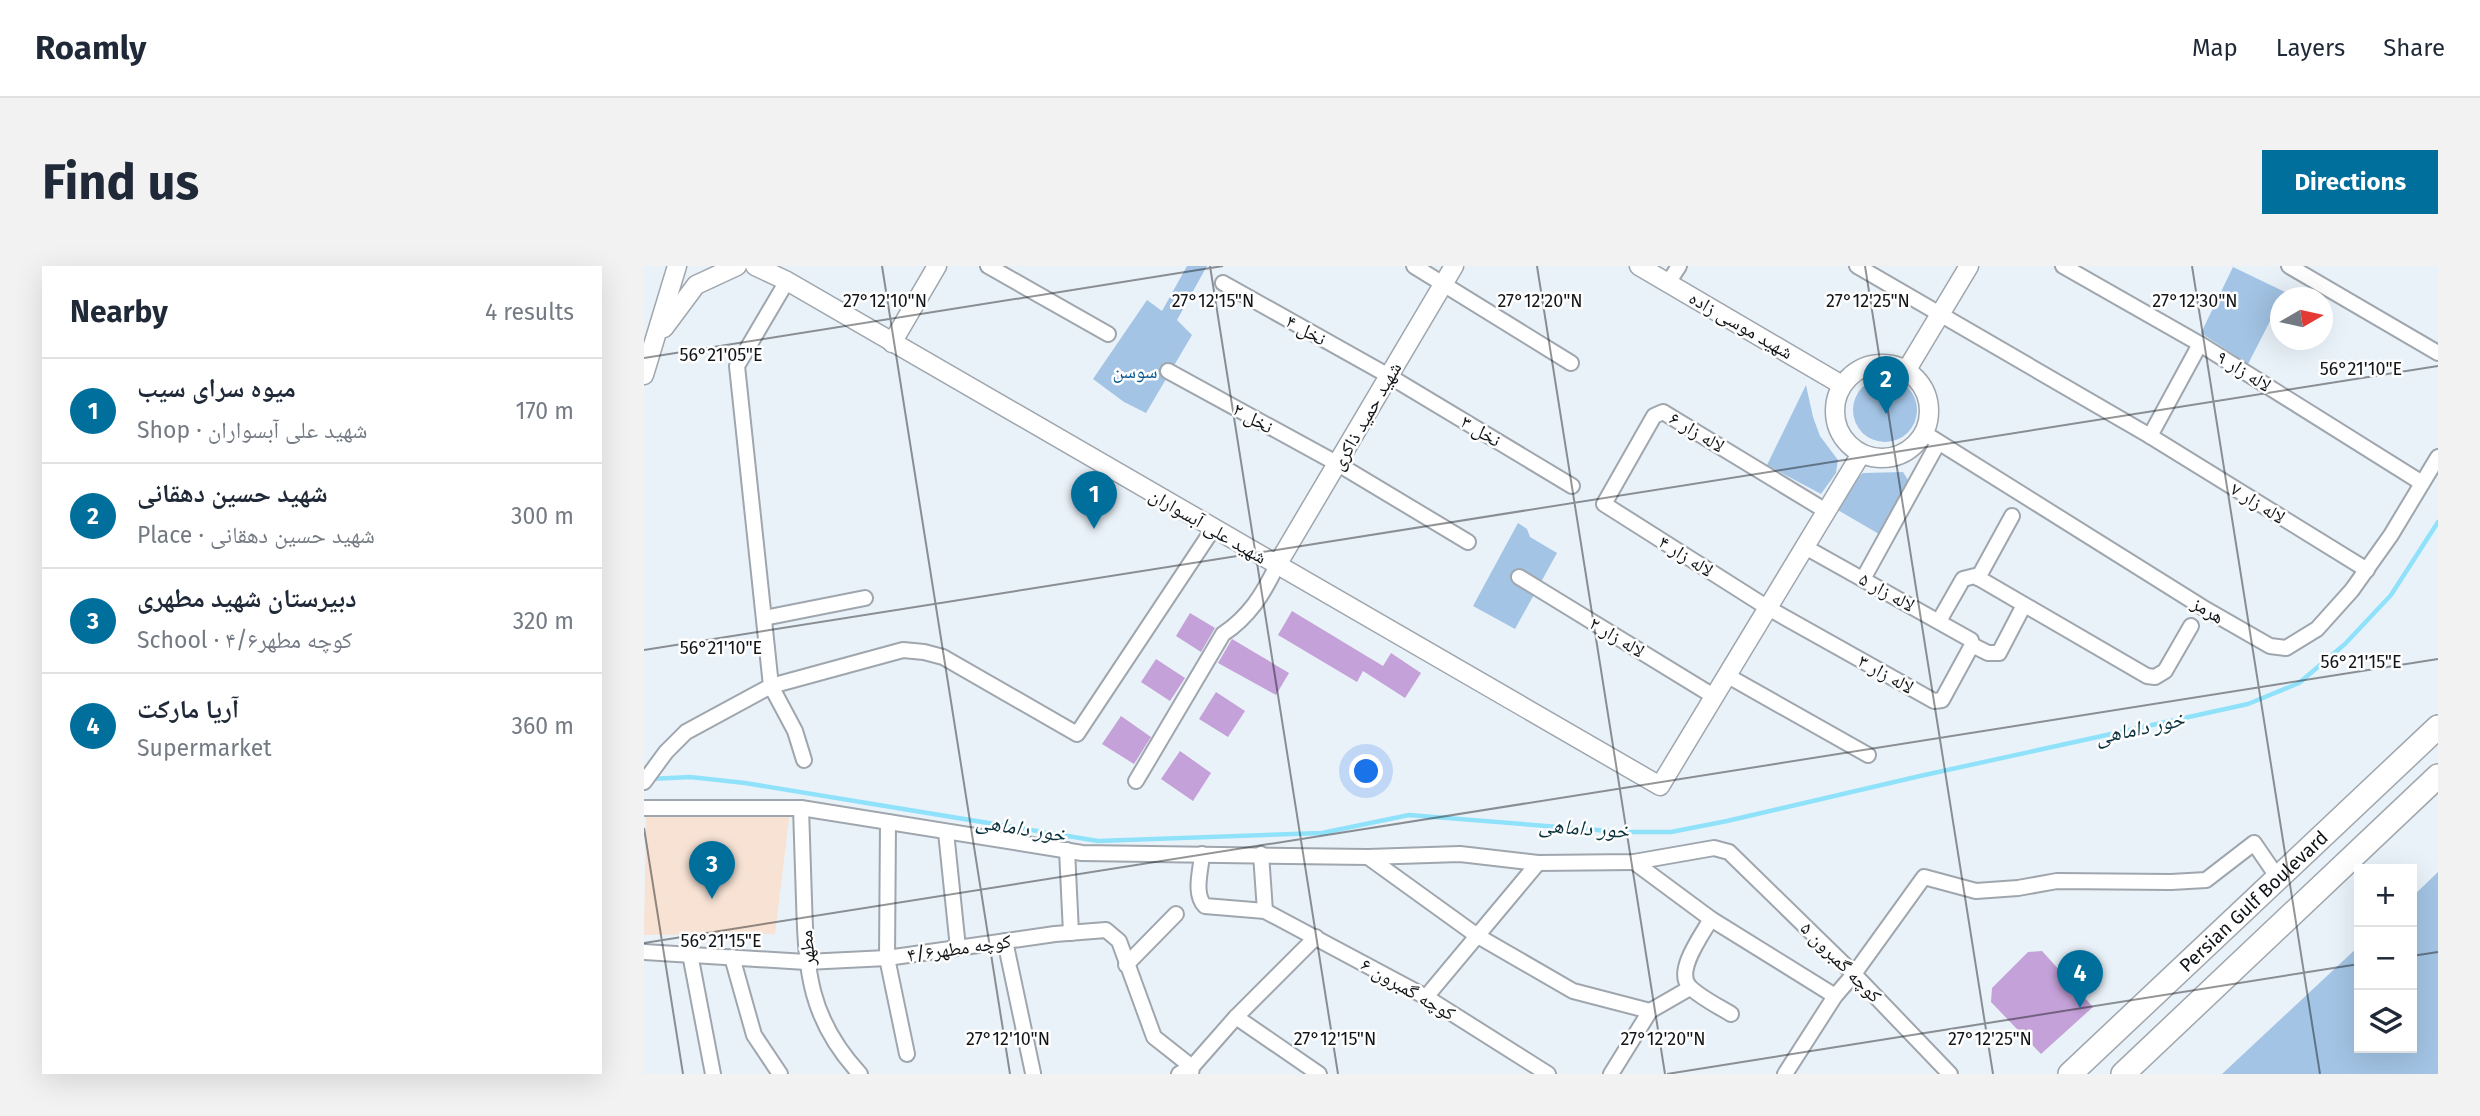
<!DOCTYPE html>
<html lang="en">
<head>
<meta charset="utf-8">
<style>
	body { margin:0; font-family:"Fira Sans","Noto Naskh Arabic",sans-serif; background:#f2f2f3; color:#1f2937 }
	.controls { position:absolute; right:21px; bottom:21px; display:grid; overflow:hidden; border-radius:0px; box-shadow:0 7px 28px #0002 }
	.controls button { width:63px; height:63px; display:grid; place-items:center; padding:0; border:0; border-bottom:2px solid #e0e1e3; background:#fff; color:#1f2937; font:35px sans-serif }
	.compass { position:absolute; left:1626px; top:21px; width:63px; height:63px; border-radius:50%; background:#fff; box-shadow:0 7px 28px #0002; rotate:81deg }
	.you { position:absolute; left:723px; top:506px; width:24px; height:24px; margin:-18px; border:5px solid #fff; border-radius:50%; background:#1a73e8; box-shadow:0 0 0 10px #1a73e833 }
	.badge { display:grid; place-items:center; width:46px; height:46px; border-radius:50%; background:#006f9b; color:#fff; font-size:23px; font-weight:700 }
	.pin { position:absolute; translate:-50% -58px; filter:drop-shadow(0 2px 4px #0008) }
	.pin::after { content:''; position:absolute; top:37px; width:24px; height:21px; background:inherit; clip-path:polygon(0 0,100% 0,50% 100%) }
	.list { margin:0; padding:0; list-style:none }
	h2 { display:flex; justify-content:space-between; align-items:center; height:91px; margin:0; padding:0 28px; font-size:30px }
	h2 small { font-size:23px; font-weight:400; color:#747a83 }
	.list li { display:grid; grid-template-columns:46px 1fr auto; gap:21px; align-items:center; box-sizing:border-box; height:105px; padding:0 28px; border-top:2px solid #e0e1e3 }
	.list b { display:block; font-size:26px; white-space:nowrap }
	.list p { margin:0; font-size:23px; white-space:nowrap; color:#747a83 }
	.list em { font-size:23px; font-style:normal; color:#747a83 }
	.icon { flex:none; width:38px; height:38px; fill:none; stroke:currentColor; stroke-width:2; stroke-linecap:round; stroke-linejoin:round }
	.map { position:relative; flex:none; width:1794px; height:808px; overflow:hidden; border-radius:0px }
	header { display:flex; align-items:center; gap:42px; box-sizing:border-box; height:98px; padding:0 35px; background:#fff; border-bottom:2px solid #e0e1e3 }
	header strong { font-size:33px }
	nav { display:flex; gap:38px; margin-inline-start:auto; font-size:24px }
	.intro { display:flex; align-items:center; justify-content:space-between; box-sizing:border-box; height:168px; padding:0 42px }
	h1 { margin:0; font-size:49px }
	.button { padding:18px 32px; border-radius:0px; background:#006f9b; color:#fff; font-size:24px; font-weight:700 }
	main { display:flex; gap:42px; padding:0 42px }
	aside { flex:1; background:#fff; border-radius:0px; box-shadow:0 7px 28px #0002 }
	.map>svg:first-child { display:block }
</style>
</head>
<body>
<header>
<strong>Roamly</strong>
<nav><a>Map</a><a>Layers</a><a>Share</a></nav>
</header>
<div class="intro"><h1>Find us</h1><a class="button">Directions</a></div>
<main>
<aside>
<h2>Nearby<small>4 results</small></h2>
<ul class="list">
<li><span class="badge">1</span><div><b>میوه سرای سیب</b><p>Shop · شهید علی آبسواران</p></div><em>170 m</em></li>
<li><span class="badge">2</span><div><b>شهید حسین دهقانی</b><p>Place · شهید حسین دهقانی</p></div><em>300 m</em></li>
<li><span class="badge">3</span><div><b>دبیرستان شهید مطهری</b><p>School · کوچه مطهر۴/۶</p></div><em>320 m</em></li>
<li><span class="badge">4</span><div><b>آریا مارکت</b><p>Supermarket</p></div><em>360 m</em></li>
</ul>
</aside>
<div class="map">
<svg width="1794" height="808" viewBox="0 0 1794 808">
	<rect width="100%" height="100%" fill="#eaf2f9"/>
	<path fill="#f7e2d4" d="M146,545L131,668L0,669L2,550Z"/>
	<g fill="#a3c4e5">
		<path d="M543,0H563L533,54L548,69L502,147L480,136L449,113L503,34L518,45Z"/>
		<path d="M1589,1L1641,26L1604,98L1557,67Z"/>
		<circle cx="1241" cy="144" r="32"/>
		<path d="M1162,119L1169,151L1176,170L1194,194L1192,207L1177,228L1123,199Z"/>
		<path d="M1259,206L1264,214L1235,268L1192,243L1209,216L1219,207Z"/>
		<path d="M874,257L883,263L886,271L913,287L871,363L829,340Z"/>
		<path d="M1794,606V808H1578L1715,680V782H1768V631Z"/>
	</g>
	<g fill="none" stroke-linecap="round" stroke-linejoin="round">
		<path stroke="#90e2fb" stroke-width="4.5" d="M6,513L46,511L101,517L454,575L678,567L765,549L978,566H1027L1083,555L1276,510L1604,438L1655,417L1701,378L1747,329L1794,256"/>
	</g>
	<g fill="#c4a1d8">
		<path d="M648,345L739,400L747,387L777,407L761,432L719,405L713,416L634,369Z"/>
		<path d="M546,347L571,362L557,386L532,370Z"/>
		<path d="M588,373L645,407L632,429L574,397Z"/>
		<path d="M512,393L541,412L526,435L497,416Z"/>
		<path d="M572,426L601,445L584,471L555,453Z"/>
		<path d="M477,450L507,471L490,498L458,478Z"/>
		<path d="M536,485L567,507L549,535L517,513Z"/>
		<path d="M1398,685L1449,741L1397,788L1347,736L1348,722L1384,686Z"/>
	</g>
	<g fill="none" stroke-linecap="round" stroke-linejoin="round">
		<defs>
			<g id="minor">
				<path d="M344,0L464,68"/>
				<path d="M770,0L927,97"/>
				<path d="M1213,0L1506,170L1723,304"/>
				<path d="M1419,0L1556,78L1778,217"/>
				<path d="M1645,0L1794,87"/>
				<path d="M579,17L745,110L928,220"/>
				<path d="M1024,17L1035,0"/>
				<path d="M524,105L694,198L824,276"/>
				<path d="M1280,167L1558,341L1626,380L1642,382L1673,363L1708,324L1747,269L1794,191"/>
				<path d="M1506,170L1556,78"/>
				<path d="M1161,281L1327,374L1328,379L1298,434L1290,435L1124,342L960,238L1010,150L1019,146L1182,245"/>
				<path d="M875,311L1071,431"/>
				<path d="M1334,312L1368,250"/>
				<path d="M1219,313L1294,177"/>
				<path d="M120,352L221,332"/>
				<path d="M1295,355L1319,313L1331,310L1503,410L1511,411L1521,405L1547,360"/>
				<path d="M1328,379L1344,387H1355L1380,339"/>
				<path d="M1084,410L1224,489"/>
				<path d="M160,494L151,465L127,420L259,384L280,386L299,391L433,468L569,263"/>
				<path d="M492,515L579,368C605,351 620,327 633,299"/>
				<path d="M0,516L22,486L42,466L127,420L93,100L143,15"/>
				<path d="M0,542H157L438,587L724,591L816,588L894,597L990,596L1070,582L1085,586L1210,708L1306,808"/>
				<path d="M157,542C158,573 159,603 160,634C162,705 165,753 216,808"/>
				<path d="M244,556L243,692L263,788"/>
				<path d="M302,566L314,682"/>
				<path d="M423,584L427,667"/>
				<path d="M558,588C557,604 549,628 561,640L621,645L782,731L904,808"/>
				<path d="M617,588L621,645"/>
				<path d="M724,591L832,669L929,725L1006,745"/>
				<path d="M990,596L1067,653L1191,730"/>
				<path d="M1067,653C1058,669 1030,706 1046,721C1057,732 1074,740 1087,748"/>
				<path d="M361,675L389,807"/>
				<path d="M0,686L162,696L243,692L411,668L462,664L475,675L510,771L548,801L535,808"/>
				<path d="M46,688L69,808"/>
				<path d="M88,691L110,769L136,808"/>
				<path d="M482,699L532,648"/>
				<path d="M782,731L894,597"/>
				<path d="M592,751L675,808"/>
				<path d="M547,808L548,801L592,751L672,671"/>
				<path d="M967,808L1006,745L1046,722"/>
				<path d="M1141,808L1191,730L1210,708L1280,611L1332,625L1374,622L1413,615L1527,616L1562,614L1610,577L1634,612"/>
			</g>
			<g id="tertiary">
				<path d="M111,0L143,15L1016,520L1217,188"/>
				<path d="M995,0L1198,119"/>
				<path d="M20,62L52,19L93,0"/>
				<path d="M248,77L293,0"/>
				<circle cx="1238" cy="145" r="47"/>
				<path d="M1262,105L1325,0"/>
				<path d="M0,109L33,0"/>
				<path d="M633,299L810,0"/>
			</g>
			<g id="primary">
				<path id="s1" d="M1426,808L1794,461"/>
				<path d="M1479,808L1794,510"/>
			</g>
		</defs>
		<use href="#minor" stroke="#9fa6ad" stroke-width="18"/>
		<use href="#tertiary" stroke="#9fa6ad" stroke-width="21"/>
		<use href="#primary" stroke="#9fa6ad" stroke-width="26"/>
		<use href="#minor" stroke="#fff" stroke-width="14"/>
		<use href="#tertiary" stroke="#fff" stroke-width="18"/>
		<use href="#primary" stroke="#fff" stroke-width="23"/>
	</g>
	<path fill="none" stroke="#121517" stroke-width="2" stroke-opacity="0.45" d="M238,0L366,808M566,0L694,808M893,0L1021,808M1221,0L1349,808M1548,0L1676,808M0,92L579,0M0,384L1794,100M0,562L39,808M0,677L1794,393M1768,690L1794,686M1023,808L1715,698"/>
	<g text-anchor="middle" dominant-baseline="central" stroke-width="5" stroke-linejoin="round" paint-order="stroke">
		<g font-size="19" fill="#121517" stroke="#fefefe">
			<text transform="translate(1097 59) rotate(30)">شهید موسی زاده</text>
			<text transform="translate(662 64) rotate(29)">نخل ۴</text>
			<text transform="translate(1600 105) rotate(32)">لاله زار ۹</text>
			<text transform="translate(722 150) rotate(-60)">شهید حمید ذاکری</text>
			<text transform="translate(609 152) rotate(29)">نخل ۲</text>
			<text transform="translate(837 165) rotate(31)">نخل ۳</text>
			<text transform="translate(1053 166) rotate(31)">لاله زار ۶</text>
			<text transform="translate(1614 237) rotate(32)">لاله زار ۷</text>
			<text transform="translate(564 260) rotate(30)">شهید علی آبسواران</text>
			<text transform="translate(1042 290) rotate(32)">لاله زار ۴</text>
			<text transform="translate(1243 326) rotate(29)">لاله زار ۵</text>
			<text transform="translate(1564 344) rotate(31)">هرمز</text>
			<text transform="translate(973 371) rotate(31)">لاله زار ۲</text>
			<text transform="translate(1242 408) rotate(29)">لاله زار ۳</text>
			<text stroke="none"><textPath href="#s1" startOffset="252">Persian Gulf Boulevard</textPath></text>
			<text transform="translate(163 682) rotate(-95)">مطهر</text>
			<text transform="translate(315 682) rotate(-8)">کوچه مطهر۴/۶</text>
			<text transform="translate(1197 696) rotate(45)">کوچه گمبرون ۵</text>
			<text transform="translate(764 723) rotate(30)">کوچه گمبرون ۶</text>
		</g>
		<g font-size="19" fill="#075892" stroke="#fefefe">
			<text x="491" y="105">سوسن</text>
		</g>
		<g font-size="21" font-style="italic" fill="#09313c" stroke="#fefefe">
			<text transform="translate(1496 462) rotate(-12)">خور داماهی</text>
			<text transform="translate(377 562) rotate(9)">خور داماهی</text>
			<text transform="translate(940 562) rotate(4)">خور داماهی</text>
		</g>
	</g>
	<g font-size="18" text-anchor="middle" fill="#121517" stroke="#fefefe" stroke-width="5" stroke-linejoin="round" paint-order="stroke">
		<text x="241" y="41">27°12'10"N</text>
		<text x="569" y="41">27°12'15"N</text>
		<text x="896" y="41">27°12'20"N</text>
		<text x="1224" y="41">27°12'25"N</text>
		<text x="1551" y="41">27°12'30"N</text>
		<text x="77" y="95">56°21'05"E</text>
		<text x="1717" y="109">56°21'10"E</text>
		<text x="77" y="388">56°21'10"E</text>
		<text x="1717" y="402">56°21'15"E</text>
		<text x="77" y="681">56°21'15"E</text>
		<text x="364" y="779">27°12'10"N</text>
		<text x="691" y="779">27°12'15"N</text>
		<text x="1019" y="779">27°12'20"N</text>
		<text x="1346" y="779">27°12'25"N</text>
	</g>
</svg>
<div class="controls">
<button>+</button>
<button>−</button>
<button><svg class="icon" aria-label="layers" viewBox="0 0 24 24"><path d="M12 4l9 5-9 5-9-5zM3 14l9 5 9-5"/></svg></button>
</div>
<svg class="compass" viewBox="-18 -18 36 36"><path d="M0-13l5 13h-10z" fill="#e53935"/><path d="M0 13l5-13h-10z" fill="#747a83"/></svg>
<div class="you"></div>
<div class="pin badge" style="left:450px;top:263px">1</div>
<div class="pin badge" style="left:1242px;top:148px">2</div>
<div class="pin badge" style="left:68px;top:633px">3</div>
<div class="pin badge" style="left:1436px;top:742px">4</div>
</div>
</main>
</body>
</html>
